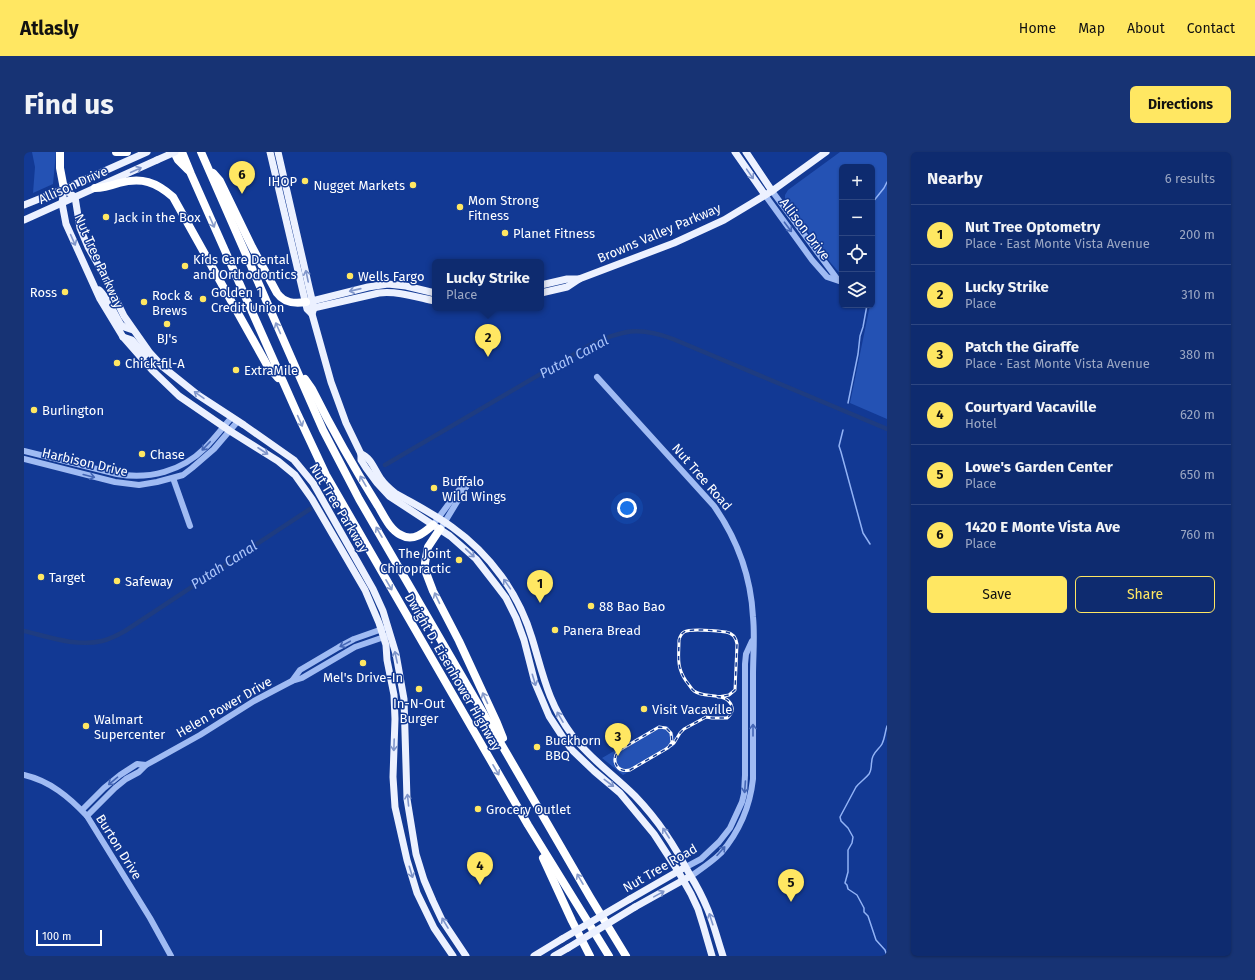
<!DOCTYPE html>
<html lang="en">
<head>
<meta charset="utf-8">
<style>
	body { margin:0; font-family:"Fira Sans",sans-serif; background:#173374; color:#f1f3f6 }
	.controls { position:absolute; right:12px; top:12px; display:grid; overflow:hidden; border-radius:6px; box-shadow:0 1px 3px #0004 }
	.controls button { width:36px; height:36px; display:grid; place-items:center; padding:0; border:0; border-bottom:1px solid #2e4782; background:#0e2b6f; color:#f1f3f6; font:20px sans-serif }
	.scale { position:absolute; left:12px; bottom:10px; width:66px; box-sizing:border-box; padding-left:4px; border:2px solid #fff; border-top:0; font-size:11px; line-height:14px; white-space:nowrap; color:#fff; -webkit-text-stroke:3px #123994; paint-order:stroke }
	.you { position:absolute; left:603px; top:356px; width:14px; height:14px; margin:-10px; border:3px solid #fff; border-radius:50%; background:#1a73e8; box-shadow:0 0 0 6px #1a73e833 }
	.badge { display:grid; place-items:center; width:26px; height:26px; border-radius:50%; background:#ffe762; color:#111; font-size:13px; font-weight:700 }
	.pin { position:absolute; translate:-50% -33px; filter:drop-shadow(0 1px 2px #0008) }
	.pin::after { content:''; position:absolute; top:21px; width:14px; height:12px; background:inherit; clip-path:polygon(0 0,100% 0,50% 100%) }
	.popup { position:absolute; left:408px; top:107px; width:112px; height:52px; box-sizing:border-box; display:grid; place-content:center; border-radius:6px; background:#0e2b6f; filter:drop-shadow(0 1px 3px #0005); font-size:13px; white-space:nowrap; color:#9ba7c3 }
	.popup b { font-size:15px; color:#f1f3f6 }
	.popup::after { content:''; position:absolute; left:50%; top:100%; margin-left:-8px; border:8px solid transparent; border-top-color:#0e2b6f }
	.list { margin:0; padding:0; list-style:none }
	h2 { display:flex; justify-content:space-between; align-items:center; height:52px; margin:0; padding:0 16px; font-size:17px }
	h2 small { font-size:13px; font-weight:400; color:#9ba7c3 }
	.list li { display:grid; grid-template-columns:26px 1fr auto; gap:12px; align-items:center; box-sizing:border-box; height:60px; padding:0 16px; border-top:1px solid #2e4782 }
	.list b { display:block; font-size:15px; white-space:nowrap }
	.list p { margin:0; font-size:13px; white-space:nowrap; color:#9ba7c3 }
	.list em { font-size:13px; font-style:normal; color:#9ba7c3 }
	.actions { display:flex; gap:8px; padding:12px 16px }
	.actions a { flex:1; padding:9px 0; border:1px solid #ffe762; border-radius:6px; text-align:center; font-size:14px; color:#ffe762 }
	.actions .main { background:#ffe762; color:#111 }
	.icon { flex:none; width:22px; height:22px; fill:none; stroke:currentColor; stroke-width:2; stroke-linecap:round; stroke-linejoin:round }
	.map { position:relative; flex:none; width:863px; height:804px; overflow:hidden; border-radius:6px }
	header { display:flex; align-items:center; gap:24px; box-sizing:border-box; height:56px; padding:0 20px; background:#ffe762; color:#111 }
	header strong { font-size:19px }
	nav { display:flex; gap:22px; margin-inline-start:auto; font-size:14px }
	.intro { display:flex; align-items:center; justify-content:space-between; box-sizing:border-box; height:96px; padding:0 24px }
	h1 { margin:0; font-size:28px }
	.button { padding:10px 18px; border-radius:6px; background:#ffe762; color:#111; font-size:14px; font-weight:700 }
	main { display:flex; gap:24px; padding:0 24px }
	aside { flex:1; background:#0e2b6f; border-radius:6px; box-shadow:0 1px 3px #0004 }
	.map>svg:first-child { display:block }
</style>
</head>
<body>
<header>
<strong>Atlasly</strong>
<nav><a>Home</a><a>Map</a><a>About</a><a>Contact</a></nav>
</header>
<div class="intro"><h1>Find us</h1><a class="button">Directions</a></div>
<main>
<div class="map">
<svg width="863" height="804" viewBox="0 0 863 804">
	<rect width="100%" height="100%" fill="#123994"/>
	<g fill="#2452b4">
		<path d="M8,0H32L29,32L9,41L11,15Z"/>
		<path d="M816,0H863V267L826,251L846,153H848L849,136H848V15H818V124L806,110L761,48V43L764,38Z"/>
		<path d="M635,573L640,575L644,574L652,587L648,592L650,594L599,623L578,606Z"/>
	</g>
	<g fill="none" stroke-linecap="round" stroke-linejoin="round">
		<g stroke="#92b3f6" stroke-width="1.5">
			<path d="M848,51L860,36L863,30"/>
			<path d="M824,251L834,202L836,184L839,175L843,153"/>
			<path d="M819,278L815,294L817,300L839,381L846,392"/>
			<path d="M863,804L861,798L852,788L844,764L840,760V756L833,743L824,737L823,733L821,731L824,720V698L828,691L829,685L824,676L817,669L816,665L832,635C836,630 841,627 845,622C849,616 846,610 849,604C851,599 856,596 858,592C861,586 861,580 863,574"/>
		</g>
		<g stroke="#1e3c81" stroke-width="4.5">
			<path d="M361,313L566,193C598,178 615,174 649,187L863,277"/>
			<path d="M0,479C25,485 52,495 78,489C86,487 94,483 101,479L286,357"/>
		</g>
		<g stroke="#a0bbf3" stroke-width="6">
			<path d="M748,39L814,128"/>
			<path d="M741,43L788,108L803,125L815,129"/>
			<path d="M573,225L690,354C713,387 727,425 729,465C731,484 729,504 729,523C729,558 729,592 729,627C726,654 715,680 697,701C688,710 677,717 667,724"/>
			<path d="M0,299L93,322C125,328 158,319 181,296C191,286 199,275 208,265"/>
			<path d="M0,307L91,330L115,333L133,330L159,323L168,316L190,297L214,269"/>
			<path d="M149,326L166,374"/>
			<path d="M412,369L435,338L442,335"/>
			<path d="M419,373L442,335"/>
			<path d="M268,529L276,518L315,495L330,487L364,475"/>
			<path d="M0,623C26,629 45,645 63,664L126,766L147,804"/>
			<path d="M58,658L80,636L96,623L113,612L122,613"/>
			<path d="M63,664L91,636L102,627L115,620L122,613L176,583L230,549L268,529L278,526L331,495L363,484"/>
			<path d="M662,715L677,707L695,690L706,676L718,650L720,642L721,623V512L722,502L728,489"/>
		</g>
		<g stroke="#ecf1ff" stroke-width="7">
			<path d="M246,0L283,157L288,162L307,230L314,249L322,271L337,302V308L342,316L353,331L365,344L426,384L452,407L473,434L482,446L492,466L500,488L511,531L525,564L540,587L548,598L570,619L596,641L630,682L654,719L667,742L674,757L679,773L688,804"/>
			<path d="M254,0L285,135L290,156L288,162"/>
			<path d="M711,0L741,43"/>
			<path d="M722,0L748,39"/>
			<path d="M40,37L51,45L56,76L64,95L80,123L100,164L126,201L139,215L174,243L220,273L270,308L289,331L349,437L359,459L372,502L380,547L383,647L392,702L400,728L409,749L418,768L442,804"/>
			<path d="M40,37L38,51L42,72L76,147L99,185L128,218L155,244L206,279L254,309L271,323L288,347L341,438L355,471L362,493L363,508L370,543L371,567L369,625L371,655L383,708L393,741L410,776L429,804"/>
			<path d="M0,53L40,37L123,0"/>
			<path d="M0,68L133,8"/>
			<path d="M517,133L543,127H555"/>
			<path d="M75,138C83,145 91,163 97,173L100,175L109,178"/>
			<path d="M517,141L543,135L555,127L650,91L700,68L748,39L802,0"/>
			<path d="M284,150L344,135L364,132L382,134L411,141"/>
			<path d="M285,157L355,141C374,139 392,145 411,149"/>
			<path d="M99,185L108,188L121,203"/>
			<path d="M337,302C347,305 351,319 357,327C361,333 366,337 371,341C390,352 410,362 428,375C466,402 495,442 508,486C519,522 524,551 548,583C566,607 590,623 611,644C635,669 650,693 666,723C673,734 679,746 684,758C690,773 694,789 699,804"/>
			<path d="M606,747L658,717"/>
			<path d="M611,755L663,726"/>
			<path d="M510,804L538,787"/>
			<path d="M530,804L544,796"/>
		</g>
		<g stroke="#fff" stroke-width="8">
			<path d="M36,0V16L40,37"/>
			<path d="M92,0H103"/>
			<path d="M150,0L154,8L164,18"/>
			<path d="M158,0L167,22L273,261L302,323L504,673L585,804"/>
			<path d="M177,0L299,278L335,347L566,745L602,804"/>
			<path d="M189,21L196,29L228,95L253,141C260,151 270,152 282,150"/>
			<path d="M71,36C80,36 86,34 95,31C118,25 132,30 149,45L243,213L254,226"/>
			<path d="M281,227L288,237C308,277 330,316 354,354C360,364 366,378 377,383C389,390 400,381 409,373"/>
			<path d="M416,377L404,395L401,411V418L409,439L435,489L473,571L479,586"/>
			<path d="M519,706L548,769L566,804"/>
		</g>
		<defs>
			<path id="rail" d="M644,596L648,590L647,581L642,576L635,575L594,599C587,609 593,621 606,618L642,597L650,591L656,581L660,577L682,565L688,566H703C707,563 709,560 708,555C704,539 680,547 670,539C667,537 665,532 662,529C652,514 655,505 655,488C656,484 657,482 660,480C667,476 693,479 702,480C708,481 712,485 713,492L711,538L705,543L694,545"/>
		</defs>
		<use href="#rail" stroke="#fff" stroke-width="3"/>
		<use href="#rail" stroke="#123994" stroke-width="1.5" stroke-dasharray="4.5" stroke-linecap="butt"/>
		<g stroke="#ecf1ff" stroke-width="7">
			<path d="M133,8L151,0"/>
			<path d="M538,787L606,747"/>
			<path d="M544,796L611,755"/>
		</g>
	</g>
	<defs><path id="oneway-shaft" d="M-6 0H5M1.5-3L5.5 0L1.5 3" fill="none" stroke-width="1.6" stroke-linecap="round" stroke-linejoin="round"/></defs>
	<g stroke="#7f95ca">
		<use href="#oneway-shaft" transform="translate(112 18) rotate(-24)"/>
		<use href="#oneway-shaft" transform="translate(726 22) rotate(55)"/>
		<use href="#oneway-shaft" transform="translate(49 88) rotate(66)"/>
		<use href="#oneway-shaft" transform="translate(283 124) rotate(-102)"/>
		<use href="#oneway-shaft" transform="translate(331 138) rotate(167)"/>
		<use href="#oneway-shaft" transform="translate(175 243) rotate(-145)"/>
		<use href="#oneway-shaft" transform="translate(239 299) rotate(33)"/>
		<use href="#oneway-shaft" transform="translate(446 401) rotate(43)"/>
		<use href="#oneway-shaft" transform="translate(483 432) rotate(-125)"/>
		<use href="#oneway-shaft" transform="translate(372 505) rotate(-102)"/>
		<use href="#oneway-shaft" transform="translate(510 528) rotate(73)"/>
		<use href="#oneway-shaft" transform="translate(536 565) rotate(-120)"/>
		<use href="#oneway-shaft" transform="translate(370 593) rotate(92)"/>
		<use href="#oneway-shaft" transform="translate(585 631) rotate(37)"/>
		<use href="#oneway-shaft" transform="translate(384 648) rotate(-96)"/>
		<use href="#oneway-shaft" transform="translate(642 681) rotate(-123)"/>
		<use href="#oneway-shaft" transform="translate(387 720) rotate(73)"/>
		<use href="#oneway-shaft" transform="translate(635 742) rotate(-29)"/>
		<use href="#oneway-shaft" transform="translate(687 767) rotate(-108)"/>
		<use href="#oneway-shaft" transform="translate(421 771) rotate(-121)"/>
	</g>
	<g stroke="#889cca">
		<use href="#oneway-shaft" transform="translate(188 70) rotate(66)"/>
		<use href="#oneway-shaft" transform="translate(254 176) rotate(-114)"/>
		<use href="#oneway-shaft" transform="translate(276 269) rotate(66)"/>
		<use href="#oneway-shaft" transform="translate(339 329) rotate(-120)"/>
		<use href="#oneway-shaft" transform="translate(355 380) rotate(-120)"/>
		<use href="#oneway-shaft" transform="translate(365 433) rotate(60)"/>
		<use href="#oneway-shaft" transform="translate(413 446) rotate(-115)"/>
		<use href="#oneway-shaft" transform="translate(461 546) rotate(-115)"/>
		<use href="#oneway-shaft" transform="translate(472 618) rotate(60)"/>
		<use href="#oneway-shaft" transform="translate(556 727) rotate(-120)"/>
	</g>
	<g stroke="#4466b5">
		<use href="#oneway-shaft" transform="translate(764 75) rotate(53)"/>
		<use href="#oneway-shaft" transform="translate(182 294) rotate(134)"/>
		<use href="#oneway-shaft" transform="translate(65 324) rotate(14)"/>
		<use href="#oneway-shaft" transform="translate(321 492) rotate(152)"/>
		<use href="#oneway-shaft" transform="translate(729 578) rotate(-90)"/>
		<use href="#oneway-shaft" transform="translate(89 629) rotate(140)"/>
		<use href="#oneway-shaft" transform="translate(721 635) rotate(94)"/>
		<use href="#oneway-shaft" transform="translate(697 699) rotate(-48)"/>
	</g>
	<g fill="#ffe762" stroke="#123994" stroke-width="1.5">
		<circle cx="281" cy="29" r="4"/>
		<circle cx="389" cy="33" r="4"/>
		<circle cx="436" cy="55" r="4"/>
		<circle cx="82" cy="65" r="4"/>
		<circle cx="481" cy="81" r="4"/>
		<circle cx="161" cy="114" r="4"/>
		<circle cx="326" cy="124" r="4"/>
		<circle cx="41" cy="140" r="4"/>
		<circle cx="179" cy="147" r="4"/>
		<circle cx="120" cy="150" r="4"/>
		<circle cx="143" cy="172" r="4"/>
		<circle cx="93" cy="211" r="4"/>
		<circle cx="212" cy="218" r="4"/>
		<circle cx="10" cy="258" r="4"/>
		<circle cx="118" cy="302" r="4"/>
		<circle cx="410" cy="336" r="4"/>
		<circle cx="435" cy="408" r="4"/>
		<circle cx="17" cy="425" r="4"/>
		<circle cx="93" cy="429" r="4"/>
		<circle cx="567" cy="454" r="4"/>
		<circle cx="531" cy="478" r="4"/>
		<circle cx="339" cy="511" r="4"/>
		<circle cx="395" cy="537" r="4"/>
		<circle cx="620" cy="557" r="4"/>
		<circle cx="62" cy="574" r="4"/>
		<circle cx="513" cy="595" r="4"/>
		<circle cx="454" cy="657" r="4"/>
	</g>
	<g text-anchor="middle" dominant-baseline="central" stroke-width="3" stroke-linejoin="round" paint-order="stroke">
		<g font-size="13" fill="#fff" stroke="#123994" text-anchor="start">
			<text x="273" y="29" text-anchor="end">IHOP</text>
			<text x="381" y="33" text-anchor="end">Nugget Markets</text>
			<text x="444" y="48">Mom Strong<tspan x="444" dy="15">Fitness</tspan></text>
			<text x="90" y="65">Jack in the Box</text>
			<text x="489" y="81">Planet Fitness</text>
			<text x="169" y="107">Kids Care Dental<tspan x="169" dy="15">and Orthodontics</tspan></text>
			<text x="334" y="124">Wells Fargo</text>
			<text x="33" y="140" text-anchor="end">Ross</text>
			<text x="187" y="140">Golden 1<tspan x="187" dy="15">Credit Union</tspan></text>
			<text x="128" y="143">Rock &amp;<tspan x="128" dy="15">Brews</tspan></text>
			<text x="143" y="186" text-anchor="middle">BJ's</text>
			<text x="101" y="211">Chick-fil-A</text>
			<text x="220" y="218">ExtraMile</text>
			<text x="18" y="258">Burlington</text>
			<text x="126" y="302">Chase</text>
			<text x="418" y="329">Buffalo<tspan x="418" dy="15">Wild Wings</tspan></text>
			<text x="427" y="401" text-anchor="end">The Joint<tspan x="427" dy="15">Chiropractic</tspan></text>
			<text x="25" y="425">Target</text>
			<text x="101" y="429">Safeway</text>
			<text x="575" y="454">88 Bao Bao</text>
			<text x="539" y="478">Panera Bread</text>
			<text x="339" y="525" text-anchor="middle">Mel's Drive-In</text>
			<text x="395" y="551" text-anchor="middle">In-N-Out<tspan x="395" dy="15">Burger</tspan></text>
			<text x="628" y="557">Visit Vacaville</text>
			<text x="70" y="567">Walmart<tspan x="70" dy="15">Supercenter</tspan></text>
			<text x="521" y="588">Buckhorn<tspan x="521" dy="15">BBQ</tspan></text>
			<text x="462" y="657">Grocery Outlet</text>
		</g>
		<g font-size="13" fill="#fff" stroke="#123994">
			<text transform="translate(49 33) rotate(-24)">Allison Drive</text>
			<text transform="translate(781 77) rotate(53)">Allison Drive</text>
			<text transform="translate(635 81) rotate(-23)">Browns Valley Parkway</text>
			<text transform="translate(75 109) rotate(66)">Nut Tree Parkway</text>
			<text transform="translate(61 310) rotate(13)">Harbison Drive</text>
			<text transform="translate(678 325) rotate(49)">Nut Tree Road</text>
			<text transform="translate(315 356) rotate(59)">Nut Tree Parkway</text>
			<text transform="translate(429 520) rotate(60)">Dwight D. Eisenhower Highway</text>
			<text transform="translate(200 555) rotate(-30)">Helen Power Drive</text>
			<text transform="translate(95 695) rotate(58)">Burton Drive</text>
			<text transform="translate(636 716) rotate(-30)">Nut Tree Road</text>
		</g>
		<g font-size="14" font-style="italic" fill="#acc5fa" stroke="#123994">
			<text transform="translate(550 205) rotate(-28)">Putah Canal</text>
			<text transform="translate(200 413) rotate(-33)">Putah Canal</text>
		</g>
	</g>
</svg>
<div class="controls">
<button>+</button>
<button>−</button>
<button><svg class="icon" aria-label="locate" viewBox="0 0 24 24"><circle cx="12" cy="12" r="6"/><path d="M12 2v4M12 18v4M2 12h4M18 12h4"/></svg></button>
<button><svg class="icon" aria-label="layers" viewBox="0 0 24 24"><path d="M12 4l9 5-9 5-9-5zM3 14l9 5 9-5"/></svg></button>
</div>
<div class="scale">100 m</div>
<div class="you"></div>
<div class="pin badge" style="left:516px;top:451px">1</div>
<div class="pin badge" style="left:464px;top:205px">2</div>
<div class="popup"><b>Lucky Strike</b>Place</div>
<div class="pin badge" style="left:594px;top:604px">3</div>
<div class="pin badge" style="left:456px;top:733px">4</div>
<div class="pin badge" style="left:767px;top:750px">5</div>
<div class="pin badge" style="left:218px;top:42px">6</div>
</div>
<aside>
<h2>Nearby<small>6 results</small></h2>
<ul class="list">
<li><span class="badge">1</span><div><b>Nut Tree Optometry</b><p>Place · East Monte Vista Avenue</p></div><em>200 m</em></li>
<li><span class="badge">2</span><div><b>Lucky Strike</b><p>Place</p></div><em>310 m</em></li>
<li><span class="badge">3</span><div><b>Patch the Giraffe</b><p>Place · East Monte Vista Avenue</p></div><em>380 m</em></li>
<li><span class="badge">4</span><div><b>Courtyard Vacaville</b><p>Hotel</p></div><em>620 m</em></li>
<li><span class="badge">5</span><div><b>Lowe's Garden Center</b><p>Place</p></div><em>650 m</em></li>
<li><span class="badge">6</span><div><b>1420 E Monte Vista Ave</b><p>Place</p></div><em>760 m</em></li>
</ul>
<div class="actions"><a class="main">Save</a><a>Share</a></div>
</aside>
</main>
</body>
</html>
